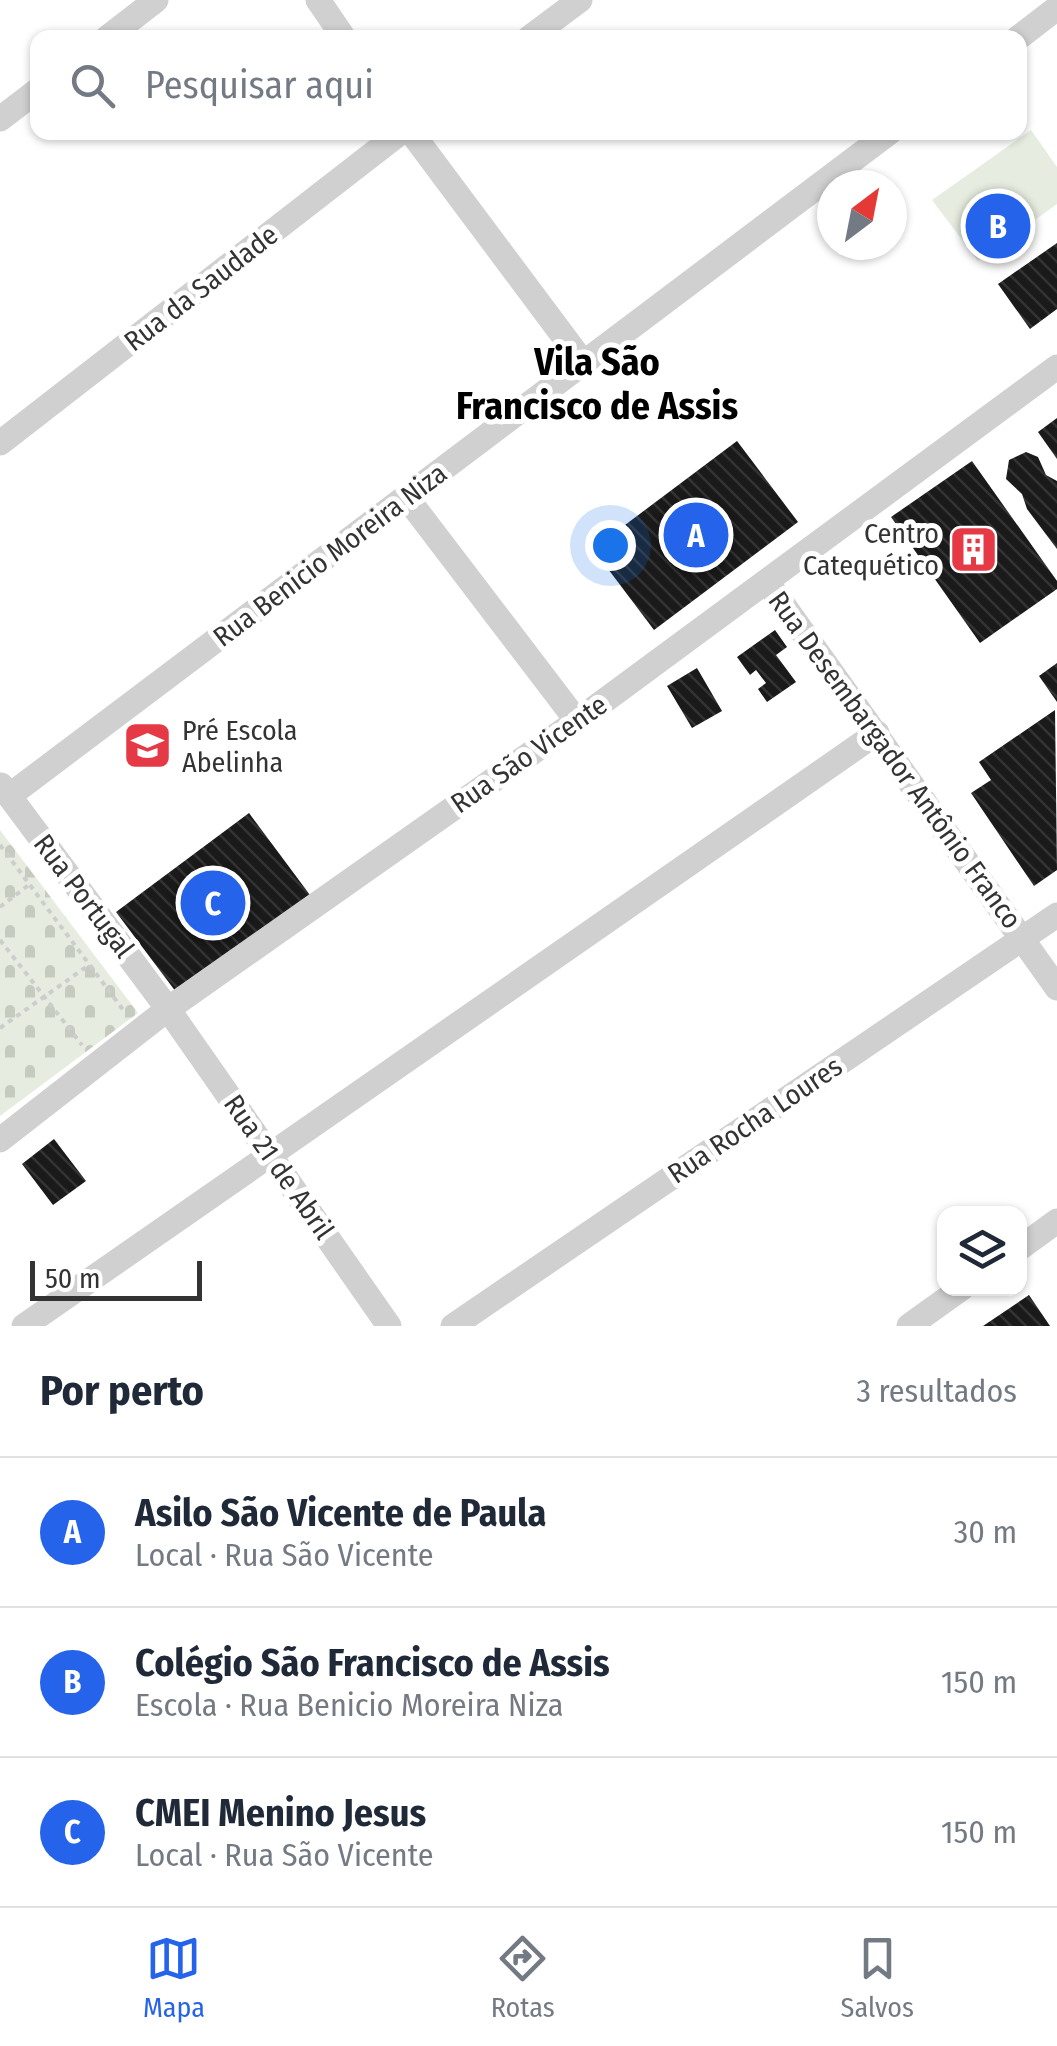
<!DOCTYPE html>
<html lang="pt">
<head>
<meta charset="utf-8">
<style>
	body { margin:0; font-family:"Fira Sans Condensed",sans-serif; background:#f6f6f7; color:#1f2937 }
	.controls { position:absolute; right:30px; bottom:30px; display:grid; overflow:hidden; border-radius:20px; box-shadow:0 2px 8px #0004 }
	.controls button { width:90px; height:90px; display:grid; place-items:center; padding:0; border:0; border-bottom:2px solid #e0e1e3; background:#fff; color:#1f2937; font:50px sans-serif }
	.compass { position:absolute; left:817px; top:170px; width:90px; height:90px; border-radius:50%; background:#fff; box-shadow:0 2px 8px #0004; rotate:32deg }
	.scale { position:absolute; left:30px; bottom:25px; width:172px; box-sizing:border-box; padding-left:10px; border:5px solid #333; border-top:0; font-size:28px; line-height:35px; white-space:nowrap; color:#333; -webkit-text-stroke:8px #fff; paint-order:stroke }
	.you { position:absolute; left:610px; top:545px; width:35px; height:35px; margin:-25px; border:8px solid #fff; border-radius:50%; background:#1a73e8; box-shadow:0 0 0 15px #1a73e833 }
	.badge { display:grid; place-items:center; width:65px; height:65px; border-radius:50%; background:#2563eb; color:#fff; font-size:32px; font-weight:700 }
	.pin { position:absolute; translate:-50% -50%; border:5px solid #fff; box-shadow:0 2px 10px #0006 }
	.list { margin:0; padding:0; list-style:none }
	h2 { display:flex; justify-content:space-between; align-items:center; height:130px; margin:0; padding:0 40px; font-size:42px }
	h2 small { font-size:32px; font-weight:400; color:#747a83 }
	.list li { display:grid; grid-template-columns:65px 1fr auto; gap:30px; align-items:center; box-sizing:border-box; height:150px; padding:0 40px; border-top:2px solid #e0e1e3 }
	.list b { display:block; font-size:38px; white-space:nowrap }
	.list p { margin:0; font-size:32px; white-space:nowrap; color:#747a83 }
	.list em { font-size:32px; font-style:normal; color:#747a83 }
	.icon { flex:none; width:55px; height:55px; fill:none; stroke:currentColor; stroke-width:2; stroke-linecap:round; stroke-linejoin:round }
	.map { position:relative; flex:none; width:1057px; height:1326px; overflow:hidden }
	.search { position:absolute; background:#fff; box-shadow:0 2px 8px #0004; left:30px; right:30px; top:30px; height:110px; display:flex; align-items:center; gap:25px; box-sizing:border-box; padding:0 35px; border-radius:20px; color:#747a83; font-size:38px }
	.sheet { height:580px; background:#fff }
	nav { display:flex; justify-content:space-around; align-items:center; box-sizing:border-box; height:140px; border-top:2px solid #e0e1e3; background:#fff; font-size:28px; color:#747a83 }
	nav a { display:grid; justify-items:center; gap:5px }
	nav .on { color:#2563eb }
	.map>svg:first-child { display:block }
</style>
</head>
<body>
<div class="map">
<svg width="1057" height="1326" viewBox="0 0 1057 1326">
	<defs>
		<pattern id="cemetery-stones" width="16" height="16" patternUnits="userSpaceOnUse" patternTransform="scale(2.5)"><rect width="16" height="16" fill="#e6ecdf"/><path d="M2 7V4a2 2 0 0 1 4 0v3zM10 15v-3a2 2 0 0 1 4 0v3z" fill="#c6cbc0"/></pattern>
		<pattern id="building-back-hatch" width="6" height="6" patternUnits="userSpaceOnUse" patternTransform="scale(2.5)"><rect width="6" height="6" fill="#1a1a1a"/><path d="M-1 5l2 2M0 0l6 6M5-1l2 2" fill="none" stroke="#333"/></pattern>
	</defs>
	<rect width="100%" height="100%" fill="#fff"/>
	<path fill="#e6ecdf" d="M1031,130L1057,167V204L978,261L932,200Z"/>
	<path fill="url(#cemetery-stones)" d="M0,830L138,1013L0,1116Z"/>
	<g fill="url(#building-back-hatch)">
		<path d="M1057,243V309L1030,329L998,284Z"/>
		<path d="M1057,418V459L1038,432Z"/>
		<path d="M737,441L798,522L654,630L593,549Z"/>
		<path d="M1026,452L1038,457L1046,475L1057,481V549L1027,509L1022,494L1006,479L1009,460Z"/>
		<path d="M972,461L1057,581V589L980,643L891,517Z"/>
		<path d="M775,630L787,647L776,655L796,682L767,702L758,689L766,683L756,670L750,675L737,657Z"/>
		<path d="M1057,663V702L1039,676Z"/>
		<path d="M697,668L722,711L692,728L667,686Z"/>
		<path d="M1055,710L1057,870L1034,886L971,793L991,780L979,762Z"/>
		<path d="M249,813L310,895L179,996L116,912Z"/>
		<path d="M54,1139L86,1181L53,1205L22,1164Z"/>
		<path d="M1029,1295L1050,1326H983Z"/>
	</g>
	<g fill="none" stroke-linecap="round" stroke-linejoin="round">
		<g stroke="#cdcdcd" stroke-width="4" stroke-dasharray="5 5" stroke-linecap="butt">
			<path d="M0,845L124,1011"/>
			<path d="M0,907L30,884"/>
			<path d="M0,940L82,1045"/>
			<path d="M0,1028L89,965"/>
		</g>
		<g stroke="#d0d0d0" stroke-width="25">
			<path d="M318,0L344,38"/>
			<path d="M107,38L156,0"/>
			<path d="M529,38L580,0"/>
			<path d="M1018,38L1057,8"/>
			<path d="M0,119L38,90"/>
			<path d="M411,132L582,361"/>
			<path d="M0,443L401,132"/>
			<path d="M407,498L577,721"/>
			<path d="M767,582L1057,988"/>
			<path d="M1,785L168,1009L389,1326"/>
			<path d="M9,796L890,132"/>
			<path d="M0,1140L168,1009L577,721L1057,367"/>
			<path d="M1020,1248L1057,1221"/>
			<path d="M24,1326L877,733"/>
			<path d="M453,1326L1057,915"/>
			<path d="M909,1326L962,1288"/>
		</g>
	</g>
	<defs>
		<symbol id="building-square" viewBox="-11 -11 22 22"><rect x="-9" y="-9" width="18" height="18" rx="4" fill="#e63946" stroke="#fff"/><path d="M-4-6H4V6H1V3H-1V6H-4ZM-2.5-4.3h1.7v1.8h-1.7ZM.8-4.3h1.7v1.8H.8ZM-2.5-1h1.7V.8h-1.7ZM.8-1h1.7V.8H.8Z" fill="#fff"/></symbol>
		<symbol id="school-square" viewBox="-11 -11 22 22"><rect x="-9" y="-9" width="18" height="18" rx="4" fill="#e63946" stroke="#fff"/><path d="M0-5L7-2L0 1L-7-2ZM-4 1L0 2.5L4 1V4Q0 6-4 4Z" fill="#fff"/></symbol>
	</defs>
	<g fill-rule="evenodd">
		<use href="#building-square" x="946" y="522" width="55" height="55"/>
		<use href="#school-square" x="120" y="718" width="55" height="55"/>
	</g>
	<g text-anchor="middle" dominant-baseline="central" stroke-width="10" stroke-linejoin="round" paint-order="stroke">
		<g font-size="28" fill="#333" stroke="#fff">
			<text transform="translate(201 288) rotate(-38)">Rua da Saudade</text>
			<text transform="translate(330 555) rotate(-37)">Rua Benicio Moreira Niza</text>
			<text transform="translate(529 754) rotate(-35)">Rua São Vicente</text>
			<text transform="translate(895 760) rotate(54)">Rua Desembargador Antônio Franco</text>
			<text transform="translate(84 896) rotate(53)">Rua Portugal</text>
			<text transform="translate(755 1120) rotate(-34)">Rua Rocha Loures</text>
			<text transform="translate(279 1167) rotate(55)">Rua 21 de Abril</text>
		</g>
		<g font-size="28" fill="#333" stroke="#fff" text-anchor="end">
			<text x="939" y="533">Centro<tspan x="939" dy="32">Catequético</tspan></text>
			<text x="182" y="730" text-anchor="start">Pré Escola<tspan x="182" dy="32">Abelinha</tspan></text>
		</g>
		<g font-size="38" font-weight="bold" fill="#000" stroke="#fff">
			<text x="597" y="362">Vila São<tspan x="597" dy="44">Francisco de Assis</tspan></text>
		</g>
	</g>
</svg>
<div class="controls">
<button><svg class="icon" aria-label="layers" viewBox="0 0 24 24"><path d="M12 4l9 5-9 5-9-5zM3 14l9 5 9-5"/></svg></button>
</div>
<svg class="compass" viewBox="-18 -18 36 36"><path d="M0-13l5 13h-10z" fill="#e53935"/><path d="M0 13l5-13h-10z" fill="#747a83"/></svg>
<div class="scale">50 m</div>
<div class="you"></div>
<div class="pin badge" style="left:696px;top:535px">A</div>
<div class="pin badge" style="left:998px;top:226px">B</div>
<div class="pin badge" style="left:213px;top:903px">C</div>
<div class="search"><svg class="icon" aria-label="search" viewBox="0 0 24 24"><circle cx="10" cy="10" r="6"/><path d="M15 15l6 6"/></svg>Pesquisar aqui</div>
</div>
<section class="sheet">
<h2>Por perto<small>3 resultados</small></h2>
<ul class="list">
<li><span class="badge">A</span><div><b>Asilo São Vicente de Paula</b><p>Local · Rua São Vicente</p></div><em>30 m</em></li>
<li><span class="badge">B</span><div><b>Colégio São Francisco de Assis</b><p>Escola · Rua Benicio Moreira Niza</p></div><em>150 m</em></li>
<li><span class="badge">C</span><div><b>CMEI Menino Jesus</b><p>Local · Rua São Vicente</p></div><em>150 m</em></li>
</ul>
</section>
<nav>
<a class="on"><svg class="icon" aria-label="map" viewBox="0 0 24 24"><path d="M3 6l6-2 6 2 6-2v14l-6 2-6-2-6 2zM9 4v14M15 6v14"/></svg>Mapa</a>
<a><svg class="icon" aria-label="directions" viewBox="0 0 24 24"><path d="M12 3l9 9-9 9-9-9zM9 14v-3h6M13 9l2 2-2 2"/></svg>Rotas</a>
<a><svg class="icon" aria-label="saved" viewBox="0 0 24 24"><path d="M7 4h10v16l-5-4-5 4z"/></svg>Salvos</a>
</nav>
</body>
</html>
